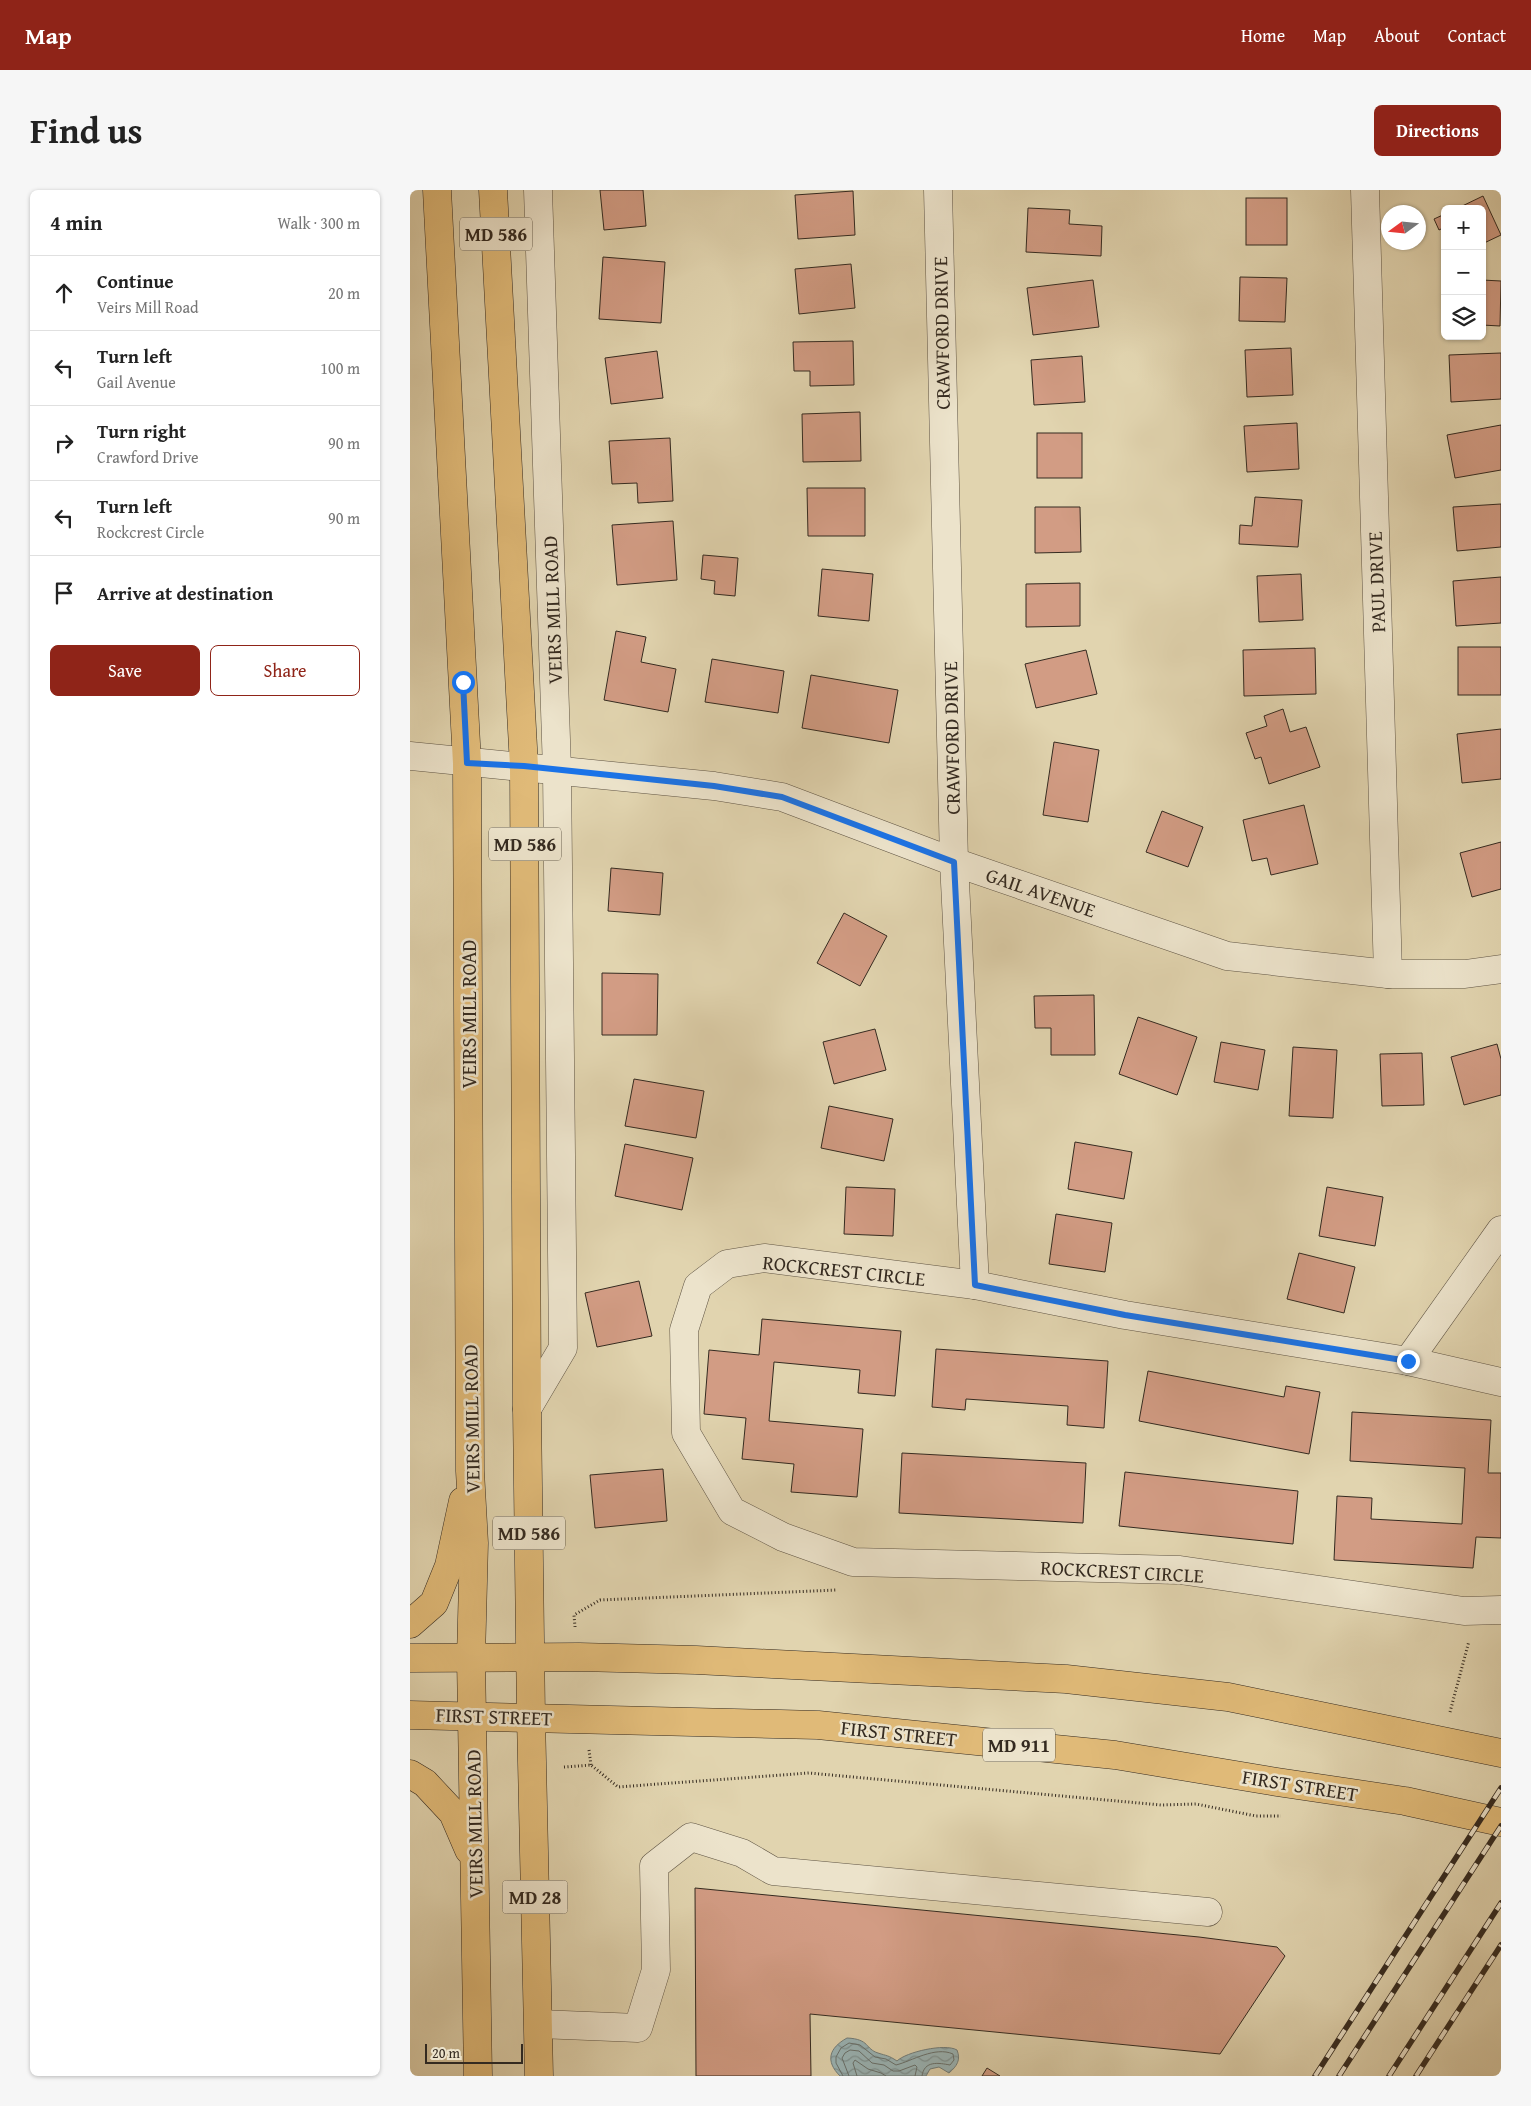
<!DOCTYPE html>
<html lang="en">
<head>
<meta charset="utf-8">
<style>
	body { margin:0; font-family:"Gentium Book Plus",serif; background:#f6f6f6; color:#222 }
	.controls { position:absolute; right:15px; top:15px; display:grid; overflow:hidden; border-radius:8px; box-shadow:0 1px 4px #0004 }
	.controls button { width:45px; height:45px; display:grid; place-items:center; padding:0; border:0; border-bottom:1px solid #e0e0e0; background:#fff; color:#222; font:25px sans-serif }
	.compass { position:absolute; left:971px; top:15px; width:45px; height:45px; border-radius:50%; background:#fff; box-shadow:0 1px 4px #0004; rotate:255deg }
	.scale { position:absolute; left:15px; bottom:12px; width:98px; box-sizing:border-box; padding-left:5px; border:2px solid #342a20; border-top:0; font-size:14px; line-height:18px; white-space:nowrap; color:#342a20; -webkit-text-stroke:4px #ece3cb; paint-order:stroke }
	.stop { position:absolute; width:15px; height:15px; margin:-11px; border:4px solid #1a73e8; border-radius:50%; background:#fff }
	.stop.end { background:#1a73e8; border-color:#fff; box-shadow:0 1px 5px #0008 }
	.list { margin:0; padding:0; list-style:none }
	h2 { display:flex; justify-content:space-between; align-items:center; height:65px; margin:0; padding:0 20px; font-size:21px }
	h2 small { font-size:16px; font-weight:400; color:#767676 }
	.list li { display:grid; grid-template-columns:32px 1fr auto; gap:15px; align-items:center; box-sizing:border-box; height:75px; padding:0 20px; border-top:1px solid #e0e0e0 }
	.list b { display:block; font-size:19px; white-space:nowrap }
	.list p { margin:0; font-size:16px; white-space:nowrap; color:#767676 }
	.list em { font-size:16px; font-style:normal; color:#767676 }
	.actions { display:flex; gap:10px; padding:15px 20px }
	.actions a { flex:1; padding:11px 0; border:1px solid #8f2418; border-radius:8px; text-align:center; font-size:18px; color:#8f2418 }
	.actions .main { background:#8f2418; color:#fff }
	.icon { flex:none; width:28px; height:28px; fill:none; stroke:currentColor; stroke-width:2; stroke-linecap:round; stroke-linejoin:round }
	.map { position:relative; flex:none; width:1091px; height:1886px; overflow:hidden; border-radius:8px }
	header { display:flex; align-items:center; gap:30px; box-sizing:border-box; height:70px; padding:0 25px; background:#8f2418; color:#fff }
	header strong { font-size:24px }
	nav { display:flex; gap:28px; margin-inline-start:auto; font-size:18px }
	.intro { display:flex; align-items:center; justify-content:space-between; box-sizing:border-box; height:120px; padding:0 30px }
	h1 { margin:0; font-size:35px }
	.button { padding:12px 22px; border-radius:8px; background:#8f2418; color:#fff; font-size:18px; font-weight:700 }
	main { display:flex; gap:30px; padding:0 30px }
	aside { flex:1; background:#fff; border-radius:8px; box-shadow:0 1px 4px #0004 }
	.map>svg:first-child { display:block }
</style>
</head>
<body>
<header>
<strong>Map</strong>
<nav><a>Home</a><a>Map</a><a>About</a><a>Contact</a></nav>
</header>
<div class="intro"><h1>Find us</h1><a class="button">Directions</a></div>
<main>
<aside>
<h2>4 min<small>Walk · 300 m</small></h2>
<ul class="list">
<li><svg class="icon" aria-label="ahead" viewBox="0 0 24 24"><path d="M12 20V5M6 11l6-6 6 6"/></svg><div><b>Continue</b><p>Veirs Mill Road</p></div><em>20 m</em></li>
<li><svg class="icon" aria-label="left" viewBox="0 0 24 24"><path d="M17 20v-9H6M10 6l-5 5 5 5"/></svg><div><b>Turn left</b><p>Gail Avenue</p></div><em>100 m</em></li>
<li><svg class="icon" aria-label="right" viewBox="0 0 24 24"><path d="M7 20v-9h11M14 6l5 5-5 5"/></svg><div><b>Turn right</b><p>Crawford Drive</p></div><em>90 m</em></li>
<li><svg class="icon" aria-label="left" viewBox="0 0 24 24"><path d="M17 20v-9H6M10 6l-5 5 5 5"/></svg><div><b>Turn left</b><p>Rockcrest Circle</p></div><em>90 m</em></li>
<li><svg class="icon" aria-label="arrive" viewBox="0 0 24 24"><path d="M6 21V4h12l-3 4 3 4H6"/></svg><div><b>Arrive at destination</b></div></li>
</ul>
<div class="actions"><a class="main">Save</a><a>Share</a></div>
</aside>
<div class="map">
<svg width="1091" height="1886" viewBox="0 0 1091 1886">
	<defs>
		<pattern id="water-waves" width="16" height="10" patternUnits="userSpaceOnUse" patternTransform="scale(1.25)"><rect width="16" height="10" fill="#9ab5b7"/><path d="M0 5q4-4 8 0t8 0" fill="none" stroke="#7e9394"/></pattern>
	</defs>
	<rect width="100%" height="100%" fill="#e1d4af"/>
	<filter id="stains"><feTurbulence type="fractalNoise" baseFrequency=".004" numOctaves="4"/><feColorMatrix values="0 0 0 0 .2 0 0 0 0 .09 0 0 0 0 .02 0 0 0 .5 -.17"/></filter>
	<radialGradient id="worn" r=".72"><stop offset=".6" stop-color="#630" stop-opacity="0"/><stop offset="1" stop-color="#630" stop-opacity=".3"/></radialGradient>
	<path fill="url(#water-waves)" stroke="#717d7b" d="M437,1848C460,1849 455,1859 468,1863C477,1866 478,1865 487,1871C496,1862 535,1853 547,1860C551,1870 547,1876 539,1883L529,1877L520,1879L516,1886H430C415,1871 419,1858 437,1848Z"/>
	<g fill="none" stroke-linecap="round" stroke-linejoin="round">
		<g stroke="#67706c" stroke-width="1">
			<path d="M433,1886L426,1873V1867L431,1858L439,1853L450,1855L465,1867L476,1869L486,1875C502,1871 525,1856 543,1864L544,1870L540,1875C529,1873 514,1870 512,1886"/>
			<path d="M439,1886L432,1868L435,1863L440,1860L449,1861L462,1873L474,1875L483,1881H489L505,1875L507,1877L505,1886"/>
			<path d="M447,1886L443,1873L445,1870L458,1879L471,1883L476,1886"/>
		</g>
	</g>
	<g fill="#d29c84" stroke="#342a20">
		<path d="M190,0H233L236,36L194,40Z"/>
		<path d="M443,1L445,45L388,49L385,5Z"/>
		<path d="M1073,6L1091,45L1072,54V19H1046Z"/>
		<rect x="836" y="8" width="41" height="47"/>
		<path d="M618,18L660,20L659,34L692,36L691,66L616,62Z"/>
		<path d="M1035,24V42L1033,38L1029,40L1024,29Z"/>
		<path d="M193,67L255,72L251,133L189,129Z"/>
		<path d="M441,74L445,118L389,124L385,79Z"/>
		<path d="M830,87L877,88L875,132L829,131Z"/>
		<path d="M683,90L689,137L623,145L617,98Z"/>
		<path d="M1072,90L1091,91L1090,136L1072,135Z"/>
		<path d="M443,151L444,195L400,196V181H384L383,152Z"/>
		<path d="M881,158L883,205L837,207L835,160Z"/>
		<path d="M247,161L253,208L201,214L195,168Z"/>
		<path d="M1091,163V209L1041,212L1039,165Z"/>
		<path d="M672,166L675,212L624,215L621,170Z"/>
		<path d="M450,222L451,271L393,272L392,224Z"/>
		<path d="M887,233L889,279L837,282L834,236Z"/>
		<path d="M1091,235V280L1045,288L1037,245Z"/>
		<rect x="627" y="243" width="45" height="45"/>
		<path d="M260,248L263,311L228,313L227,293L202,294L199,251Z"/>
		<path d="M397,298H455V346H398Z"/>
		<path d="M845,307L892,310L888,357L829,354L830,335L842,336Z"/>
		<path d="M1091,314V357L1047,361L1043,317Z"/>
		<path d="M625,317H670L671,362L625,363Z"/>
		<path d="M263,331L267,390L207,395L202,335Z"/>
		<path d="M293,365L328,368L325,406L304,404L305,391L291,389Z"/>
		<path d="M412,379L463,384L459,431L408,426Z"/>
		<path d="M891,384L893,430L849,432L847,386Z"/>
		<path d="M1091,387V433L1046,436L1043,391Z"/>
		<path d="M670,393V436L616,437V394Z"/>
		<path d="M206,441L236,447L231,472L266,479L258,522L194,510Z"/>
		<rect x="1048" y="457" width="43" height="48"/>
		<path d="M905,458L906,504L834,506L833,460Z"/>
		<path d="M676,460L687,504L626,518L615,474Z"/>
		<path d="M302,469L374,481L368,523L295,512Z"/>
		<path d="M401,485L488,500L479,553L392,538Z"/>
		<path d="M873,519L880,542L896,537L910,577L859,594L851,567L845,569L836,543L857,536L854,526Z"/>
		<path d="M1091,539V589L1052,593L1047,544Z"/>
		<path d="M644,552L689,560L678,632L633,625Z"/>
		<path d="M894,615L908,674L861,685L857,668L842,671L833,630Z"/>
		<path d="M752,621L793,637L778,677L736,662Z"/>
		<path d="M1091,652V699L1062,707L1050,663Z"/>
		<path d="M201,678L253,683L250,725L198,721Z"/>
		<path d="M434,723L477,746L450,796L407,773Z"/>
		<path d="M192,783L248,784L247,845H192Z"/>
		<path d="M684,805L685,865H641V838H625L624,806Z"/>
		<path d="M728,827L787,847L767,905L709,884Z"/>
		<path d="M465,839L476,880L424,894L413,852Z"/>
		<path d="M811,852L855,860L848,900L804,892Z"/>
		<path d="M1087,854L1091,869V905L1054,915L1041,867Z"/>
		<path d="M883,857L927,860L923,928L879,926Z"/>
		<path d="M1012,863L1014,915L972,916L970,864Z"/>
		<path d="M224,889L294,901L286,948L215,936Z"/>
		<path d="M419,916L483,929L474,971L411,958Z"/>
		<path d="M665,952L722,962L714,1009L658,999Z"/>
		<path d="M215,954L283,968L272,1020L205,1006Z"/>
		<path d="M436,997L485,999L483,1046L434,1044Z"/>
		<path d="M917,997L973,1007L965,1056L909,1046Z"/>
		<path d="M646,1024L702,1033L695,1082L639,1074Z"/>
		<path d="M889,1063L945,1077L934,1123L877,1109Z"/>
		<path d="M229,1091L242,1146L187,1157L175,1103Z"/>
		<path d="M352,1129L491,1141L485,1206L448,1203L450,1180L364,1172L359,1231L453,1239L447,1307L381,1302L384,1274L332,1269L336,1228L294,1224L299,1160L349,1165Z"/>
		<path d="M526,1159L698,1171L694,1238L657,1235L658,1216L556,1209L555,1220L522,1217Z"/>
		<path d="M738,1181L874,1207L876,1196L910,1202L899,1264L729,1231Z"/>
		<path d="M942,1222L1081,1230L1078,1283H1091V1348L1066,1347L1063,1378L924,1370L927,1306L962,1308L961,1329L1052,1334L1055,1278L940,1271Z"/>
		<path d="M492,1263L676,1273L673,1333L489,1323Z"/>
		<path d="M253,1279L257,1331L185,1338L180,1285Z"/>
		<path d="M715,1282L888,1301L883,1354L709,1336Z"/>
		<path d="M285,1698L789,1747L867,1757L875,1766L810,1864L400,1824L401,1886H286Z"/>
		<path d="M577,1878L590,1886H572Z"/>
	</g>
	<g fill="none" stroke-linecap="round" stroke-linejoin="round">
		<defs>
			<g id="minor">
				<path d="M528,0L544,672L565,1095"/>
				<path d="M955,0L978,784"/>
				<path d="M0,566L304,596L372,607L544,672L817,766L978,784H1055L1091,779"/>
				<path d="M998,1171L1091,1040"/>
				<path d="M1091,1192L998,1171L715,1125L565,1095L354,1068L317,1074L288,1096L274,1140L276,1243L322,1321L373,1347L443,1372L770,1380L1054,1421L1091,1420"/>
				<path d="M117,1219L153,1158L147,580L128,0"/>
				<path d="M129,1834L228,1838L246,1780L244,1676L281,1647L332,1663L363,1681L798,1722"/>
			</g>
			<g id="major">
				<path d="M27,0L57,573L60,1281L64,1353L61,1468L68,1886"/>
				<path d="M83,0L114,576L117,1219L121,1527L129,1886"/>
				<path d="M0,1434L24,1413L39,1376L53,1311"/>
				<path d="M0,1468L169,1467L286,1470L656,1489L818,1507L1091,1563"/>
				<path d="M0,1525L408,1535L705,1565L867,1592L995,1611L1091,1632"/>
				<path d="M0,1584L15,1593L43,1623L59,1660"/>
			</g>
		</defs>
		<use href="#minor" stroke="#5f5444" stroke-width="29"/>
		<use href="#major" stroke="#342a20" stroke-width="29"/>
		<g stroke="#342a20" stroke-width="3" stroke-dasharray="1 2.5" stroke-linecap="butt">
			<path d="M165,1437L164,1425L190,1410L427,1400"/>
			<path d="M1040,1522L1059,1451"/>
			<path d="M179,1560L181,1575"/>
			<path d="M154,1577L181,1575L208,1597L399,1583L751,1615L786,1614L846,1626H871"/>
		</g>
		<use href="#minor" stroke="#ece3cb" stroke-width="28"/>
		<use href="#major" stroke="#e0ba78" stroke-width="28"/>
		<defs>
			<g id="rail">
				<path d="M905,1886L1091,1598"/>
				<path d="M929,1886L1091,1636"/>
				<path d="M979,1886L1091,1713"/>
				<path d="M1006,1886L1091,1755"/>
			</g>
		</defs>
		<use href="#rail" stroke="#342a20" stroke-width="5.5"/>
		<use href="#rail" stroke="#ece3cb" stroke-width="4" stroke-dasharray="11" stroke-linecap="butt"/>
	</g>
	<g fill="none" stroke-linecap="round" stroke-linejoin="round">
		<path stroke="#1a73e8" stroke-width="6" d="M53,492L57,573L114,576L304,596L372,607L544,672L565,1095L715,1125L998,1171"/>
	</g>
	<g text-anchor="middle" dominant-baseline="central" stroke-width="5" stroke-linejoin="round" paint-order="stroke">
		<g fill="#ece3cb" stroke="#6b6253" stroke-width="1">
			<rect x="50" y="27.5" width="72" height="33" rx="4"/>
			<rect x="79" y="637.5" width="72" height="33" rx="4"/>
			<rect x="83" y="1326.5" width="72" height="33" rx="4"/>
			<rect x="573" y="1538.5" width="72" height="33" rx="4"/>
			<rect x="92.5" y="1690.5" width="65" height="33" rx="4"/>
		</g>
		<g font-size="19" font-weight="bold" fill="#342a20">
			<text x="86" y="44">MD 586</text>
			<text x="115" y="654">MD 586</text>
			<text x="119" y="1343">MD 586</text>
			<text x="609" y="1555">MD 911</text>
			<text x="125" y="1707">MD 28</text>
		</g>
		<g font-size="20" fill="#342a20" stroke="#ece3cb">
			<text transform="translate(531 143) rotate(-91)">CRAWFORD DRIVE</text>
			<text transform="translate(966 392) rotate(-92)">PAUL DRIVE</text>
			<text transform="translate(142 420) rotate(-92)">VEIRS MILL ROAD</text>
			<text transform="translate(541 548) rotate(-91)">CRAWFORD DRIVE</text>
			<text transform="translate(631 702) rotate(19)">GAIL AVENUE</text>
			<text transform="translate(58 824) rotate(-90)">VEIRS MILL ROAD</text>
			<text transform="translate(434 1080) rotate(6)">ROCKCREST CIRCLE</text>
			<text transform="translate(61 1229) rotate(-91)">VEIRS MILL ROAD</text>
			<text transform="translate(712 1381) rotate(3)">ROCKCREST CIRCLE</text>
			<text transform="translate(84 1526) rotate(2)">FIRST STREET</text>
			<text transform="translate(489 1543) rotate(6)">FIRST STREET</text>
			<text transform="translate(890 1595) rotate(9)">FIRST STREET</text>
			<text transform="translate(64 1634) rotate(-91)">VEIRS MILL ROAD</text>
		</g>
	</g>
	<rect width="100%" height="100%" filter="url(#stains)"/>
	<rect width="100%" height="100%" fill="url(#worn)"/>
</svg>
<div class="controls">
<button>+</button>
<button>−</button>
<button><svg class="icon" aria-label="layers" viewBox="0 0 24 24"><path d="M12 4l9 5-9 5-9-5zM3 14l9 5 9-5"/></svg></button>
</div>
<svg class="compass" viewBox="-18 -18 36 36"><path d="M0-13l5 13h-10z" fill="#e53935"/><path d="M0 13l5-13h-10z" fill="#767676"/></svg>
<div class="scale">20 m</div>
<div class="stop" style="left:53px;top:492px"></div>
<div class="stop end" style="left:998px;top:1171px"></div>
</div>
</main>
</body>
</html>
